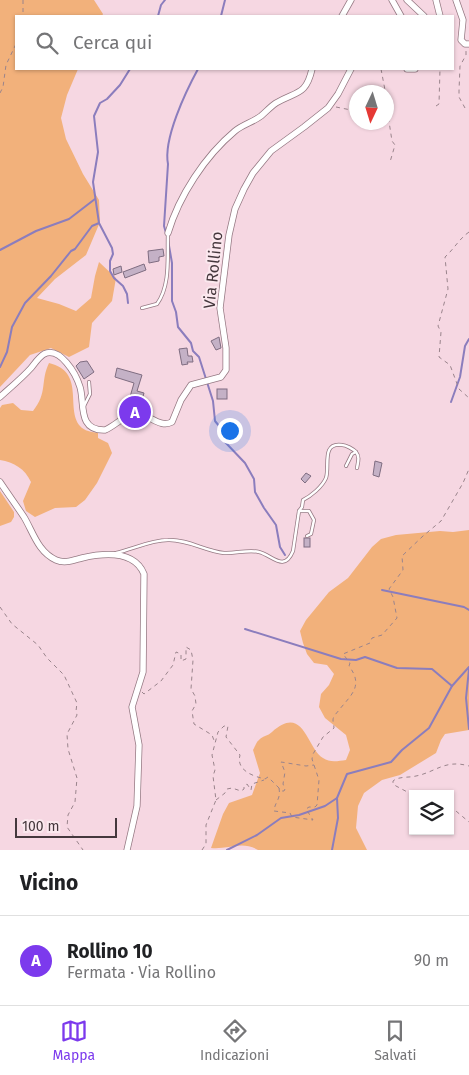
<!DOCTYPE html>
<html lang="it">
<head>
<meta charset="utf-8">
<style>
	body { margin:0; font-family:"Fira Sans",sans-serif; background:#f2f2f2; color:#202124 }
	.controls { position:absolute; right:15px; bottom:15px; display:grid; overflow:hidden; border-radius:0px; box-shadow:0 1px 4px #0004 }
	.controls button { width:45px; height:45px; display:grid; place-items:center; padding:0; border:0; border-bottom:1px solid #e0e0e0; background:#fff; color:#202124; font:25px sans-serif }
	.compass { position:absolute; left:349px; top:85px; width:45px; height:45px; border-radius:50%; background:#fff; box-shadow:0 1px 4px #0004; rotate:184deg }
	.scale { position:absolute; left:15px; bottom:12px; width:102px; box-sizing:border-box; padding-left:5px; border:2px solid #45383d; border-top:0; font-size:14px; line-height:18px; white-space:nowrap; color:#45383d; -webkit-text-stroke:4px #fbe8ee; paint-order:stroke }
	.you { position:absolute; left:229px; top:430px; width:18px; height:18px; margin:-12px; border:4px solid #fff; border-radius:50%; background:#1a73e8; box-shadow:0 0 0 8px #1a73e833 }
	.badge { display:grid; place-items:center; width:32px; height:32px; border-radius:50%; background:#7c3aed; color:#fff; font-size:16px; font-weight:700 }
	.pin { position:absolute; translate:-50% -50%; border:2px solid #fff; box-shadow:0 1px 5px #0006 }
	.list { margin:0; padding:0; list-style:none }
	h2 { display:flex; justify-content:space-between; align-items:center; height:65px; margin:0; padding:0 20px; font-size:21px }
	h2 small { font-size:16px; font-weight:400; color:#757577 }
	.list li { display:grid; grid-template-columns:32px 1fr auto; gap:15px; align-items:center; box-sizing:border-box; height:90px; padding:0 20px; border-top:1px solid #e0e0e0 }
	.list b { display:block; font-size:19px; white-space:nowrap }
	.list p { margin:0; font-size:16px; white-space:nowrap; color:#757577 }
	.list em { font-size:16px; font-style:normal; color:#757577 }
	.icon { flex:none; width:28px; height:28px; fill:none; stroke:currentColor; stroke-width:2; stroke-linecap:round; stroke-linejoin:round }
	.map { position:relative; flex:none; width:469px; height:850px; overflow:hidden }
	.search { position:absolute; background:#fff; box-shadow:0 1px 4px #0004; left:15px; right:15px; top:15px; height:55px; display:flex; align-items:center; gap:12px; box-sizing:border-box; padding:0 18px; border-radius:0px; color:#757577; font-size:19px }
	.sheet { height:155px; background:#fff }
	nav { display:flex; justify-content:space-around; align-items:center; box-sizing:border-box; height:70px; border-top:1px solid #e0e0e0; background:#fff; font-size:14px; color:#757577 }
	nav a { display:grid; justify-items:center; gap:2px }
	nav .on { color:#7c3aed }
	.map>svg:first-child { display:block }
</style>
</head>
<body>
<div class="map">
<svg width="469" height="850" viewBox="0 0 469 850">
	<rect width="100%" height="100%" fill="#f6d7e2"/>
	<g fill="#f2b17b">
		<path d="M0,0H94L103,14L102,16H16V69H78L67,95L61,118L66,139L83,174L99,200L100,222L86,255L55,279L37,298L59,304L76,311L91,298L95,276L99,262L116,278L112,301L92,323L89,347L69,357L51,348L30,355L0,387Z"/>
		<path d="M49,363C86,372 65,408 80,426C84,431 92,432 98,433V438L108,443L112,453L97,483L85,500L76,507L55,508L35,517L26,511L23,501L31,482C25,469 14,462 0,460V408L2,405L13,403L21,410L33,411C48,392 40,382 49,363Z"/>
		<path d="M0,491L14,512V517L11,522L0,526Z"/>
		<path d="M469,530V730L445,734L441,740L436,753L400,775L382,780L364,793L358,806L356,828L367,850H258C242,840 227,850 211,848L223,814L229,803L252,795L260,773L253,750C255,747 256,742 259,740C262,736 268,736 272,732C304,703 307,749 323,758C330,763 338,761 346,760L350,750L346,735L325,718L319,707L321,694L329,685L334,674L327,665L314,663L307,654L303,643L300,631L306,620L329,592L348,578L372,547L381,539L396,535L440,531L453,532Z"/>
	</g>
	<g fill="none" stroke-linecap="round" stroke-linejoin="round">
		<g stroke="#8b7dbd" stroke-width="2">
			<path d="M158,16L161,5L165,0"/>
			<path d="M221,16L225,0"/>
			<path d="M166,233L164,226L168,164C163,139 186,91 198,69"/>
			<path d="M168,240L172,263V301L176,312L178,327L191,343L193,351L199,357L213,401L215,421L224,432L225,442L245,463L254,479L255,492L264,508L276,525L280,547L285,555"/>
			<path d="M0,250L36,231L69,219L95,199"/>
			<path d="M128,303L127,294L123,286L114,278L110,271V261L113,254L112,248L99,223L93,182L98,152L94,116L100,103L107,99L120,85L130,69"/>
			<path d="M0,367L7,352L12,327L25,303L51,276L71,251L75,249L92,226L99,223"/>
			<path d="M451,402L460,377L465,346L469,339"/>
			<path d="M382,590L464,607L469,610"/>
			<path d="M245,629L341,659L356,660L365,657L397,668L432,669L452,686"/>
			<path d="M469,669L466,698L469,729"/>
			<path d="M227,850L257,835L281,818L299,815L325,806L337,798L347,774L391,762L402,750L429,728L452,686L469,667"/>
			<path d="M332,850L338,818L337,798"/>
		</g>
	</g>
	<g fill="#c4b1c6" stroke="#7f6d81">
		<path d="M163,249L164,256L159,257V261L149,263L148,251Z"/>
		<path d="M144,264L146,270L125,278L123,272Z"/>
		<path d="M121,266L122,272L114,275L113,269Z"/>
		<path d="M219,337L221,348L216,350L211,341Z"/>
		<path d="M187,348L188,356H192L193,362H187L188,364L182,365L179,349Z"/>
		<path d="M87,361L94,372L84,379L76,366L80,362Z"/>
		<path d="M117,368L142,375L137,391L144,393L141,403L134,401L133,405L128,404L134,383L115,377Z"/>
		<rect x="217" y="389" width="10" height="10"/>
		<path d="M375,461L382,463L379,477L373,475Z"/>
		<path d="M306,473L311,476L305,483L301,479Z"/>
		<rect x="304" y="538" width="6" height="9"/>
	</g>
	<g fill="none" stroke-linecap="round" stroke-linejoin="round">
		<defs>
			<g id="lane">
				<path d="M142,308L157,304C171,285 167,256 168,233"/>
				<path d="M84,406L90,394L89,382"/>
				<path d="M346,466L352,454L356,452"/>
				<path d="M299,511H309L314,520L311,534L307,536"/>
				<path d="M116,553C133,549 151,540 168,540C187,539 205,551 224,553C235,554 248,549 259,552C272,555 284,573 293,551L299,511L302,507L303,500C311,496 322,487 326,478C330,466 321,442 342,445C346,445 353,449 356,452C360,457 358,462 357,468"/>
			</g>
			<g id="street">
				<path d="M392,0L401,16"/>
				<path d="M407,0L424,16"/>
				<path d="M436,0L440,16"/>
				<path d="M456,0L463,20L461,40L465,44H469"/>
				<path d="M342,16L351,0"/>
				<path d="M407,69H415"/>
				<path d="M168,233C179,196 205,156 235,131C242,125 253,122 261,116C266,112 270,107 276,103C296,91 306,96 312,69"/>
				<path d="M0,397C11,387 22,378 31,368C35,363 39,357 44,354C60,346 76,374 80,387C85,403 77,431 105,430C115,426 123,416 134,414C148,412 159,429 172,422L181,400L191,385L221,377L226,370V348L220,308L229,235L235,209L244,189L253,173L271,151L304,127L328,108L338,94L351,69"/>
				<path d="M0,482C8,494 16,505 24,517C33,532 38,552 56,560C65,564 74,560 82,558C104,553 134,550 144,574L143,672L132,707L139,745L137,806L127,850"/>
			</g>
		</defs>
		<use href="#lane" stroke="#957983" stroke-width="4"/>
		<use href="#street" stroke="#957983" stroke-width="7"/>
		<g stroke="#9a848c" stroke-width="1" stroke-dasharray="4 4" stroke-linecap="butt">
			<path d="M23,0V16"/>
			<path d="M381,69L385,90"/>
			<path d="M0,93L3,87L6,65L16,44"/>
			<path d="M386,102L392,141L395,145L390,162"/>
			<path d="M436,106L439,104L440,69"/>
			<path d="M336,107L351,110L356,107"/>
			<path d="M465,108L459,97V91L460,66L466,55V50"/>
			<path d="M469,232C459,239 454,249 445,257L448,289L438,326L441,332L439,357L450,365L459,389L469,398"/>
			<path d="M0,607L12,624L38,645L47,658L64,675L77,703L76,711L77,715L67,734L68,749L77,778L75,802L68,815L67,827L83,850"/>
			<path d="M142,692L144,694L161,681L173,665L176,652L181,654V661L186,659V647L191,650L193,660L191,689L195,696L196,704L192,711L194,724L212,735L215,743"/>
			<path d="M279,788C281,800 275,801 274,811L290,813L292,817L313,820L306,809L309,807H315L317,805L319,780L312,759L313,754L323,737L334,728C334,725 333,723 333,720C333,716 337,713 339,710C351,695 364,686 349,666L350,663L343,654L370,643L372,638L382,635L397,618L393,597L389,589L403,570L402,556L423,536L441,521L463,483L469,469"/>
			<path d="M413,795L396,786L393,784V781C399,776 408,778 416,776C436,772 445,759 469,766"/>
			<path d="M216,800L225,793L227,789L232,788L241,791L244,789V786L247,784L251,790L252,784L264,780"/>
			<path d="M450,806L469,822"/>
			<path d="M202,850L206,844V825L216,800L213,776L215,770L212,755L218,732L224,726H228L226,737L240,755C236,770 252,776 265,779L268,777L282,791H284L285,789L283,784L285,772L281,762L306,766L314,765"/>
		</g>
		<use href="#lane" stroke="#fff" stroke-width="2.5"/>
		<use href="#street" stroke="#fff" stroke-width="5.5"/>
	</g>
	<g text-anchor="middle" dominant-baseline="central" stroke-width="4" stroke-linejoin="round" paint-order="stroke">
		<g font-size="16" fill="#45383d" stroke="#fbe8ee">
			<text transform="translate(213 270) rotate(-84)">Via Rollino</text>
		</g>
	</g>
</svg>
<div class="controls">
<button><svg class="icon" aria-label="layers" viewBox="0 0 24 24"><path d="M12 4l9 5-9 5-9-5zM3 14l9 5 9-5"/></svg></button>
</div>
<svg class="compass" viewBox="-18 -18 36 36"><path d="M0-13l5 13h-10z" fill="#e53935"/><path d="M0 13l5-13h-10z" fill="#757577"/></svg>
<div class="scale">100 m</div>
<div class="you"></div>
<div class="pin badge" style="left:135px;top:412px">A</div>
<div class="search"><svg class="icon" aria-label="search" viewBox="0 0 24 24"><circle cx="10" cy="10" r="6"/><path d="M15 15l6 6"/></svg>Cerca qui</div>
</div>
<section class="sheet">
<h2>Vicino<small></small></h2>
<ul class="list">
<li><span class="badge">A</span><div><b>Rollino 10</b><p>Fermata · Via Rollino</p></div><em>90 m</em></li>
</ul>
</section>
<nav>
<a class="on"><svg class="icon" aria-label="map" viewBox="0 0 24 24"><path d="M3 6l6-2 6 2 6-2v14l-6 2-6-2-6 2zM9 4v14M15 6v14"/></svg>Mappa</a>
<a><svg class="icon" aria-label="directions" viewBox="0 0 24 24"><path d="M12 3l9 9-9 9-9-9zM9 14v-3h6M13 9l2 2-2 2"/></svg>Indicazioni</a>
<a><svg class="icon" aria-label="saved" viewBox="0 0 24 24"><path d="M7 4h10v16l-5-4-5 4z"/></svg>Salvati</a>
</nav>
</body>
</html>
